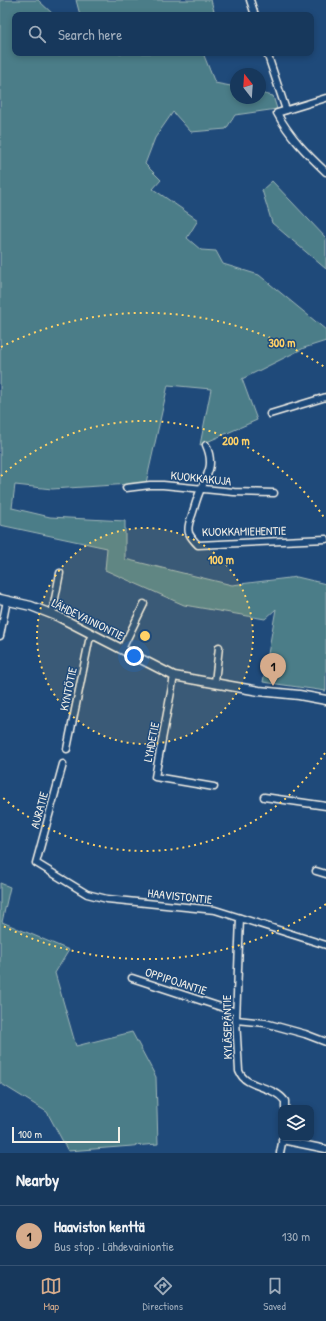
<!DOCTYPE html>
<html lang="en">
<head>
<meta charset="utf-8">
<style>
	body { margin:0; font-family:"Patrick Hand",sans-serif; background:#203f62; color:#f1f3f6 }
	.controls { position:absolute; right:12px; bottom:12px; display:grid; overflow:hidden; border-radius:8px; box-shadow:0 2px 6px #0003 }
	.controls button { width:36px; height:36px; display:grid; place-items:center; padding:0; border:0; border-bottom:1px solid #365272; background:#17385c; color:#f1f3f6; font:20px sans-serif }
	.compass { position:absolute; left:230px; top:68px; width:36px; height:36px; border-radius:50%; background:#17385c; box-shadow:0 2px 6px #0003; rotate:343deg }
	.scale { position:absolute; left:12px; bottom:10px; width:108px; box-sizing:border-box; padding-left:4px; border:2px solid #f4f1e8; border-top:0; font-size:11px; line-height:14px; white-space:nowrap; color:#f4f1e8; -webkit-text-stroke:3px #1f4a7a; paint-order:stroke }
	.you { position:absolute; left:134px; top:656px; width:14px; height:14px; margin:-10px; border:3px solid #fff; border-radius:50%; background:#1a73e8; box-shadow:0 0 0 6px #1a73e833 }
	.badge { display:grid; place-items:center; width:26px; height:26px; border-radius:50%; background:#d6ab8b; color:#111; font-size:13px; font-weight:700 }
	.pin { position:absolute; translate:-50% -33px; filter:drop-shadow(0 1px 2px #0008) }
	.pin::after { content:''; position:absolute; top:21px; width:14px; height:12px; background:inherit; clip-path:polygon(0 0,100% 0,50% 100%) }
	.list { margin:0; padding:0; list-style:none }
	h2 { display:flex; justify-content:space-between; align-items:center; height:52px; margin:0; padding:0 16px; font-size:17px }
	h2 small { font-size:13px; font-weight:400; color:#9eacbb }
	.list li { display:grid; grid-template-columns:26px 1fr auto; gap:12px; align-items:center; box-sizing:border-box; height:60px; padding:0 16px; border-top:1px solid #365272 }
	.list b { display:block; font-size:15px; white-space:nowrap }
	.list p { margin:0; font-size:13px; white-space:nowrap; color:#9eacbb }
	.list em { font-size:13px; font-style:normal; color:#9eacbb }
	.icon { flex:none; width:22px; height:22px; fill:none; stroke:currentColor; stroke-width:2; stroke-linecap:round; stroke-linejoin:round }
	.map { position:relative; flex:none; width:326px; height:1153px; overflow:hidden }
	.search { position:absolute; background:#17385c; box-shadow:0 2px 6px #0003; left:12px; right:12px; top:12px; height:44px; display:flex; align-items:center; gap:10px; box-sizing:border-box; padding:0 14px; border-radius:8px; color:#9eacbb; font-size:15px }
	.sheet { height:112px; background:#17385c }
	nav { display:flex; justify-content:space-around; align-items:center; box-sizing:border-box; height:56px; border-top:1px solid #365272; background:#17385c; font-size:11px; color:#9eacbb }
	nav a { display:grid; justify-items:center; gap:2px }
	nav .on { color:#d6ab8b }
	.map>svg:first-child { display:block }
</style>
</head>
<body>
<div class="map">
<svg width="326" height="1153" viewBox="0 0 326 1153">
	<rect width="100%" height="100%" fill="#1f4a7a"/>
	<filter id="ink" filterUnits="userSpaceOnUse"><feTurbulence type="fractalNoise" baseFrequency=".025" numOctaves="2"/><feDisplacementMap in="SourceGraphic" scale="8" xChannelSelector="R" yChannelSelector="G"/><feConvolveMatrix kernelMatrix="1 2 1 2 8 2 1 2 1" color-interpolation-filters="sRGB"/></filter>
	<g filter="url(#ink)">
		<g fill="#4b7d88" stroke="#a0b7b8">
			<path d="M0,0H38L54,15H15V53H203L215,83L236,87V98H260V93L273,96L277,109L235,115L226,129L191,132L173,112L155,138L145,164L161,180L153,189L198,220L187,238L201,250L216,251L223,264L259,275L326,330V341L304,348L242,379L257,420L200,445L211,389L168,385L146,483L52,489L15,485L12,508L50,517L125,521V559L232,585L297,577L326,584V691L263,682L276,609L265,619L184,605L105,570L107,548L0,525Z"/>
			<path d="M76,0H211L215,15H80Z"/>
			<path d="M272,181L326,238V269L272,223L262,190Z"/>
			<path d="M0,883L10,887L2,922L69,950L55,973L76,1046L132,1032L156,1077L158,1144L68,1151L47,1112L0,1083Z"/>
		</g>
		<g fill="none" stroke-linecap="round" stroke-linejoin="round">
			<defs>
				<g id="minor">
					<path d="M250,0L255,15"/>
					<path d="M267,53L286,110"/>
					<path d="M326,98L277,113C289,136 307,154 326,172"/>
					<path d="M270,414L326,397"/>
					<path d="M206,445C214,463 209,472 201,489C197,497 195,506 192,515C190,520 187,527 189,533C191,538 194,541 198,545L326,539"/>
					<path d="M126,488L150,485H163L234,492L274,493"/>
					<path d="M52,614L60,573"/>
					<path d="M0,636L7,600"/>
					<path d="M122,649L144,604"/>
					<path d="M174,676L155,777L214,787"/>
					<path d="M215,682L219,647"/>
					<path d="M67,749L89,641L92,635"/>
					<path d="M63,764L36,863L87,894L107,899L215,910L326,945"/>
					<path d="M264,797L326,806"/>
					<path d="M316,871L326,874"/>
					<path d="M240,918L236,1020L239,1071C246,1089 272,1084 285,1101V1108"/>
					<path d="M132,978L236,1012"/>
					<path d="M236,1020L265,1023L305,1034L326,1042"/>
					<path d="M282,1140L326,1149"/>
					<path d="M280,1153L283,1138"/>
				</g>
				<path id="tertiary" d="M0,599L31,606L59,617L174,676L259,691L299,695L326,700"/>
			</defs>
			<use href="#minor" stroke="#f4f1e8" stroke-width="9"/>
			<use href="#tertiary" stroke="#f4f1e8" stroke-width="11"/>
			<use href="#minor" stroke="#1f4a7a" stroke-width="6"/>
			<use href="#tertiary" stroke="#1f4a7a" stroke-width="8"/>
		</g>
	</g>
	<circle cx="145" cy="636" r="108" fill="#ffd166" fill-opacity=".12"/>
	<g fill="none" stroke="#ffd166" stroke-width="2" stroke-dasharray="2 4">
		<circle cx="145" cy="636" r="108"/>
		<path d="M325 753A215 215 0 0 1 1 796M1 476A215 215 0 0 1 325 519"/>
		<path d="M326 904A323 323 0 0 1 1 925M1 347A323 323 0 0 1 326 368"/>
	</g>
	<g text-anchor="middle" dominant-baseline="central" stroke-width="3" stroke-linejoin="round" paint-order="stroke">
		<g font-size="12" fill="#f4f1e8" stroke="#1f4a7a">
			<text transform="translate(201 478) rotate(6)">KUOKKAKUJA</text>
			<text transform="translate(244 531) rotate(-1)">KUOKKAMIEHENTIE</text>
			<text transform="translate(88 619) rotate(26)">LÄHDEVAINIONTIE</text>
			<text transform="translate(68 689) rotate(-78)">KYNTÖTIE</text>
			<text transform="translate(151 742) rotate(-79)">LYHDETIE</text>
			<text transform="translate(39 810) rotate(-75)">AURATIE</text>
			<text transform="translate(180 896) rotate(6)">HAAVISTONTIE</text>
			<text transform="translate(176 981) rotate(18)">OPPIPOJANTIE</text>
			<text transform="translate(227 1027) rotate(-91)">KYLÄSEPÄNTIE</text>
		</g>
	</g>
	<circle cx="145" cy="636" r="6" fill="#ffd166" stroke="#1f4a7a" stroke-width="2"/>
	<g font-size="12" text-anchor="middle" font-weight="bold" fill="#ffd166" stroke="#1f4a7a" stroke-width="3" stroke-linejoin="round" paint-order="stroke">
		<text x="282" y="347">300 m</text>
		<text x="236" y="445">200 m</text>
		<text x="221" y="564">100 m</text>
	</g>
</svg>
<div class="controls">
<button><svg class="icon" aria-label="layers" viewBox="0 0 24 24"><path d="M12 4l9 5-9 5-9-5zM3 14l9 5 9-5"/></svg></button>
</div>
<svg class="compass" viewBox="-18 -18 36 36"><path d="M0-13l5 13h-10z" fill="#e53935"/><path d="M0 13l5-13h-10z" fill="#9eacbb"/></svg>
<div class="scale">100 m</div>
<div class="you"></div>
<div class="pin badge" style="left:273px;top:686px">1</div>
<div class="search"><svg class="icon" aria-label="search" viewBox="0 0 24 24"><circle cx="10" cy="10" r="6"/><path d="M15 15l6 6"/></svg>Search here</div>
</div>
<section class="sheet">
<h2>Nearby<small></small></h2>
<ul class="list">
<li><span class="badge">1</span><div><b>Haaviston kenttä</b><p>Bus stop · Lähdevainiontie</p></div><em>130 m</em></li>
</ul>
</section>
<nav>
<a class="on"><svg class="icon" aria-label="map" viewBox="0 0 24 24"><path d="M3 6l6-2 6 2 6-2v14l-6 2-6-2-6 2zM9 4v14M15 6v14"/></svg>Map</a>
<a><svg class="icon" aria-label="directions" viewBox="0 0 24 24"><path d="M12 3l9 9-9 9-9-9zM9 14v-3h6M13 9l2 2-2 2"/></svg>Directions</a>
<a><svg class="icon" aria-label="saved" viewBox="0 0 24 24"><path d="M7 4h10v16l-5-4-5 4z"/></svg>Saved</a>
</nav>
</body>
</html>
